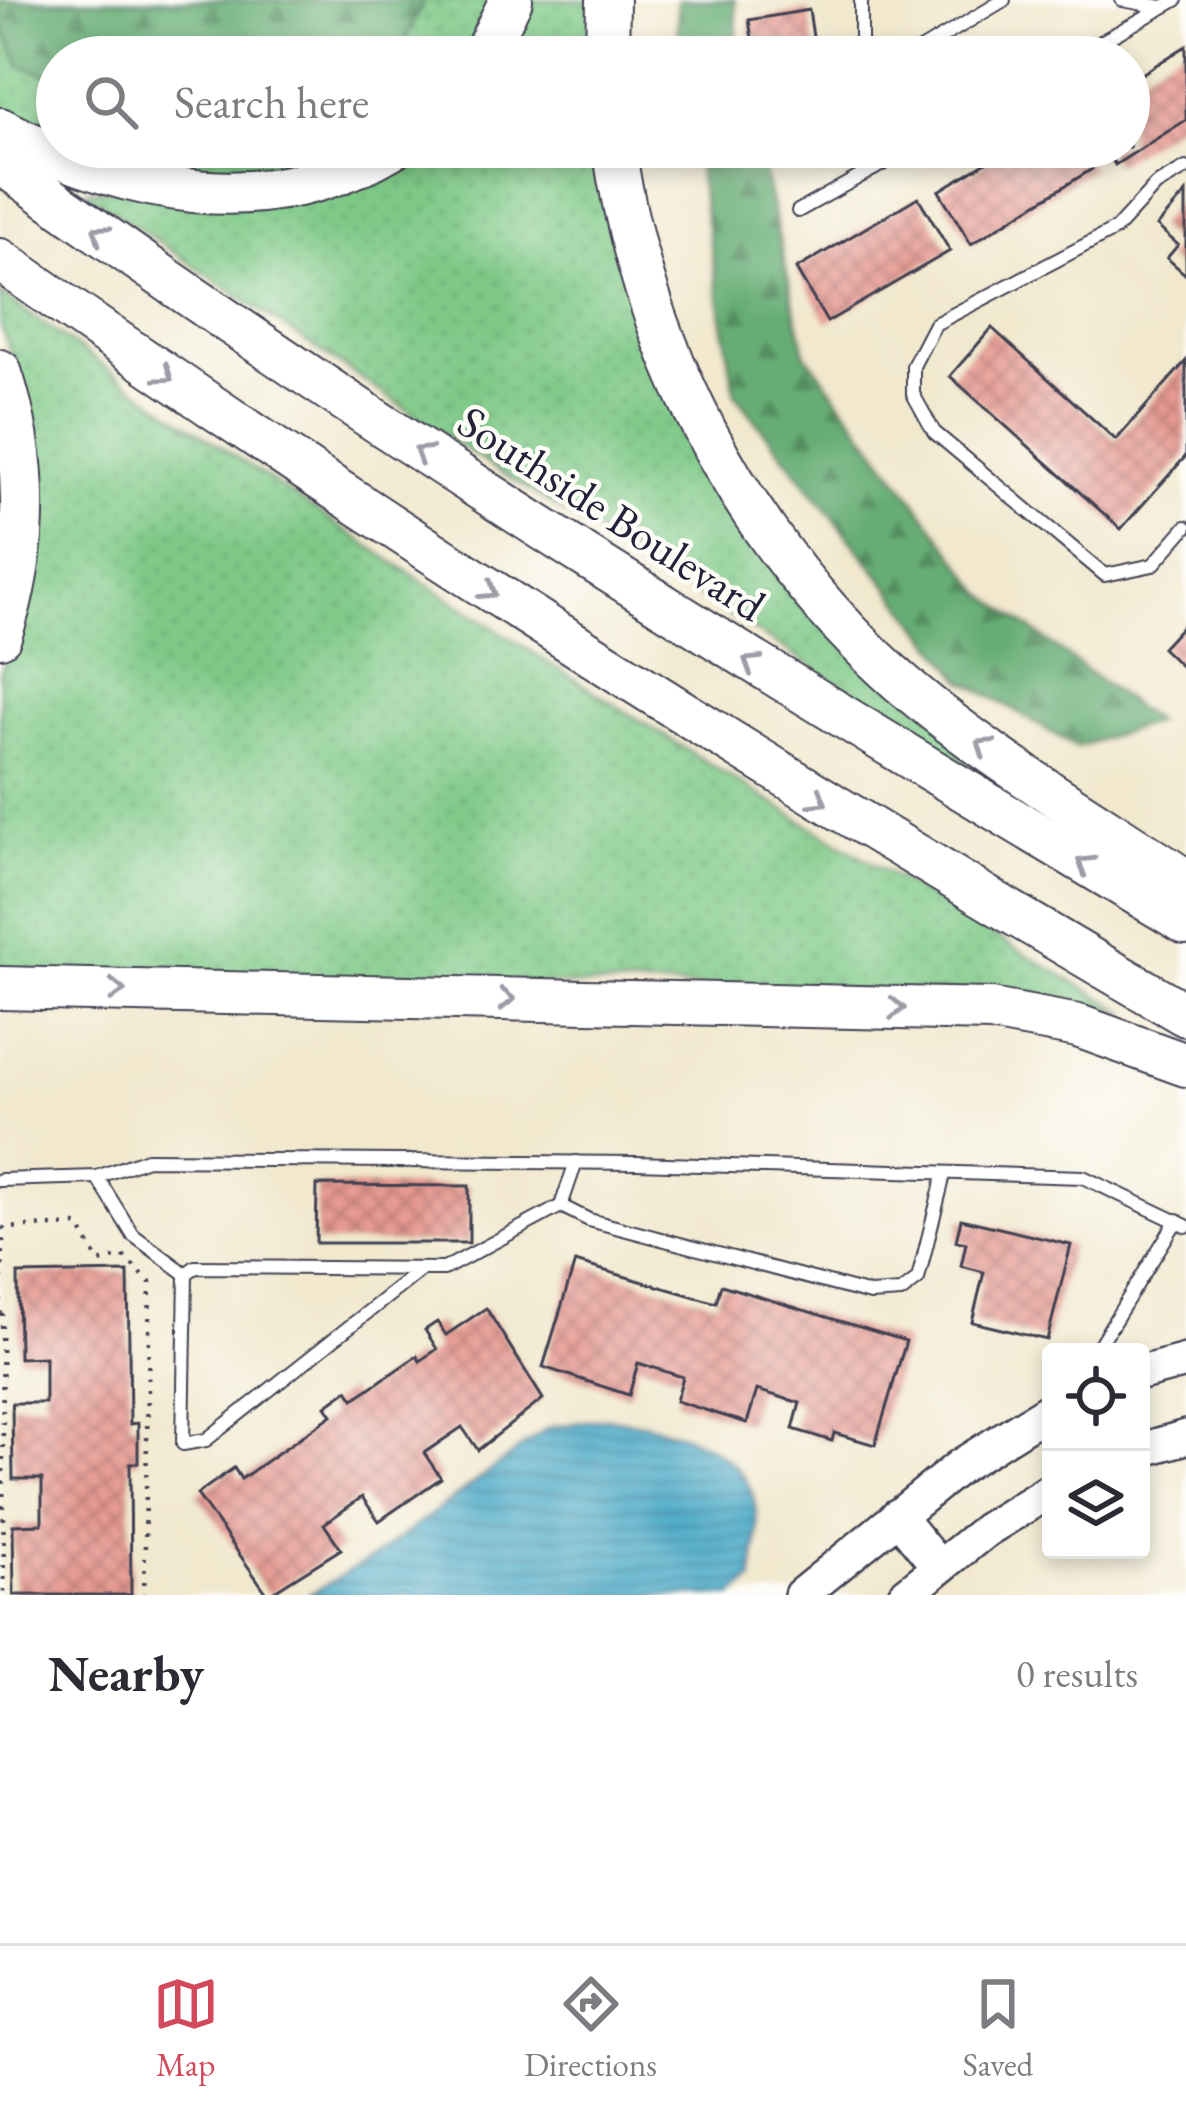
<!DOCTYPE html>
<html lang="en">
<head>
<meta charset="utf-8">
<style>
	body { margin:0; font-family:"EB Garamond",serif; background:#f2f2f3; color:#2b2b33 }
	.controls { position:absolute; right:36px; bottom:36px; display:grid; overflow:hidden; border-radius:12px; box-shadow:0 6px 18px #0003 }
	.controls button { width:108px; height:108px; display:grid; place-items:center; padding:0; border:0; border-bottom:3px solid #e1e1e2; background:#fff; color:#2b2b33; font:60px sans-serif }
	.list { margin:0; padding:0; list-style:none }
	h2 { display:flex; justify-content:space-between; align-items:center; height:156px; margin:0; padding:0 48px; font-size:51px }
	h2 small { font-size:39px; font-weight:400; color:#7c7c81 }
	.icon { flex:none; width:66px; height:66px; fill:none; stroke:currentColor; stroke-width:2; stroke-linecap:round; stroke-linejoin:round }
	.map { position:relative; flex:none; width:1186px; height:1595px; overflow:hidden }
	.search { position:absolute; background:#fff; box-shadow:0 6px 18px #0003; left:36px; right:36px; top:36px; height:132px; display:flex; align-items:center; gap:30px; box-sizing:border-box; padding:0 42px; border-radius:66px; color:#7c7c81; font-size:45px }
	.sheet { height:348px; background:#fff }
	nav { display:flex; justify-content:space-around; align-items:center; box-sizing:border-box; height:168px; border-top:3px solid #e1e1e2; background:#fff; font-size:33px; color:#7c7c81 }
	nav a { display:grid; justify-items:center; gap:6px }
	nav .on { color:#d1495b }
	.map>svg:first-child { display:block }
</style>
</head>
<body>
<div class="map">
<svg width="1186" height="1595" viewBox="0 0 1186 1595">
	<defs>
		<pattern id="grass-dots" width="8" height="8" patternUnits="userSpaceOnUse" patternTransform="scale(3)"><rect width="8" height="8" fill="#7ec987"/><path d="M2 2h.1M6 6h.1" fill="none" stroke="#6dac75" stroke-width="1.8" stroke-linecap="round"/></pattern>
		<pattern id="forest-firs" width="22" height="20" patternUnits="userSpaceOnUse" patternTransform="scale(3)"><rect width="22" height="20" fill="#66ad74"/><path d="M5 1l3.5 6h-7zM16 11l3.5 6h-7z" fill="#548c60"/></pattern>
		<pattern id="water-rules" width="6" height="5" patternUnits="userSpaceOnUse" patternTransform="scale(3)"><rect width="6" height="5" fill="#48a9c7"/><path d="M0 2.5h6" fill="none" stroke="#3c89a3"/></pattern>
		<pattern id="building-cross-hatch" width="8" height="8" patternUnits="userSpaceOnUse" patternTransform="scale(3)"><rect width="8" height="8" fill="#e69a92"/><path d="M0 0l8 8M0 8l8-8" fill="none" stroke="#ba7d78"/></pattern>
	</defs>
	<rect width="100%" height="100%" fill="#fdfcf7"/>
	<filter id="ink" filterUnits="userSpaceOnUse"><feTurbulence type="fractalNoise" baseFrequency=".00833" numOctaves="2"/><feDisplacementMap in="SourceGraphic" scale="24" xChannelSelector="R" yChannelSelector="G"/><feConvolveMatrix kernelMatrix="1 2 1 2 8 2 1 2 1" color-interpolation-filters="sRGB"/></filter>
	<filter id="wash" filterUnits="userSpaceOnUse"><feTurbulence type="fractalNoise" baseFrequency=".004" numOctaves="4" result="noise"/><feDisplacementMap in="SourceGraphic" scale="48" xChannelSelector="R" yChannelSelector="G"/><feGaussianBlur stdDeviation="2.7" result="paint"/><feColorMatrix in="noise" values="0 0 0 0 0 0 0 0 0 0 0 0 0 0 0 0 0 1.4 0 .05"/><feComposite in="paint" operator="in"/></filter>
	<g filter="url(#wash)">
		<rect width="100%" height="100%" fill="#f1e8ce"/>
		<g fill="url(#grass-dots)" stroke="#507661" stroke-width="3">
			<path d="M424,0H497L467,57H383L402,46Z"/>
			<path d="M526,0H598L599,57H499Z"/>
			<path d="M0,21L21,66L57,77V144L0,116Z"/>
			<path d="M64,147H366L322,167L209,180Z"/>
			<path d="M420,147H606L670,383L986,775L489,465L83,191L383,170Z"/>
			<path d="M0,293C364,552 742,792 1129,1014L1029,994L0,973V674L12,644L21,380L0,324Z"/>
		</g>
		<g fill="url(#forest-firs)" stroke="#446858" stroke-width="3">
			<path d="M0,0H424L402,46L383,57H57V77L21,66L0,21Z"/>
			<path d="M677,0H735L738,57H679Z"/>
			<path d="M694,147H758L805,353L983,593L1155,722L1076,747L963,680L735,394Z"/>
		</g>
		<path fill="url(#water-rules)" stroke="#356681" stroke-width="3" d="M605,1418C652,1421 738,1443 753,1497C760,1526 756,1552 752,1581L734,1595H308L374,1557L548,1428Z"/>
		<g id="blocks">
			<g fill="url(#building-cross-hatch)">
				<path d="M809,10L816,57H755L749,20Z"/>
				<path d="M1186,46V120L1115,165L1104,147H1129V82Z"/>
				<path d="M768,147H824V150L769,158Z"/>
				<path d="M1011,147H1078L1092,169L971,244L939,191Z"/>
				<path d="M1186,193V275L1167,258L1178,245L1157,226Z"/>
				<path d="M918,197L950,251L827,322L796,269Z"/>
				<path d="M992,328L1116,440L1186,361V456L1121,529L950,376Z"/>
				<path d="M1186,622V671L1162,648Z"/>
				<path d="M317,1185L469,1186V1243H316Z"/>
				<path d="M961,1219L1071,1245L1047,1340L972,1322L984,1272L961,1266L966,1243L956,1241Z"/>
				<path d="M575,1262L716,1303L721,1285L906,1341L875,1445L834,1433L832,1441L793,1429L800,1403L757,1390L747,1423L676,1401L683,1377L638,1363L629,1395L543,1367Z"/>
				<path d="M128,1272L130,1424L138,1423V1463H130L131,1595H14L13,1525L42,1524V1479H13L12,1403H45V1357L19,1358L18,1274Z"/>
				<path d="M486,1308L543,1399L478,1450L462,1427L424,1453L441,1478L379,1521L362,1497L324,1524L341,1549L268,1595L197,1494L234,1468L241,1479L332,1415L326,1406L348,1390L354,1399L417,1356L420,1361L437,1349L425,1330L437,1322L446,1335Z"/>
			</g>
		</g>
	</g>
	<g filter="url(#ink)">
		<use href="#blocks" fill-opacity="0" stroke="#414051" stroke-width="3"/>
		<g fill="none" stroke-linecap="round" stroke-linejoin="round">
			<defs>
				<g id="lane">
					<path d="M861,0V57"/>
					<path d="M1122,0L1161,7"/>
					<path d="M909,57L1004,0"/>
					<path d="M1074,57L1176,0"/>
					<path d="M872,147L874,169"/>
					<path d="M1186,168L1156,185L1116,229L935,324L913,366V394L934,432L1105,575L1153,565L1186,527"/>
					<path d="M798,211L913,147"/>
					<path d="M97,1177L133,1235L186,1274"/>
					<path d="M0,1180L97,1177L147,1159L637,1163L1083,1177L1186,1226"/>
					<path d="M561,1206L576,1162"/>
					<path d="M421,1270L206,1440L183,1444L186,1274L195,1267L444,1269L561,1206L589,1220L870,1294L901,1292L918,1279L944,1175"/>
					<path d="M1095,1352L1177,1220"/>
				</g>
				<g id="secondary">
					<path d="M1141,1373L1186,1361"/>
					<path d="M1141,1450L1186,1437"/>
					<path d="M897,1516L939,1567"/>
					<path d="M801,1595L960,1466L1051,1409"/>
					<path d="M905,1595L986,1530L1051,1490"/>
				</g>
				<g id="highway">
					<path d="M483,57L511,0"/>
					<path d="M607,57L608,0"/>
					<path d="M0,129C128,194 264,224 393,147"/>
					<path d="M614,147C643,347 739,534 888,671C977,752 1086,814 1186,881"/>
					<path d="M0,162C382,437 782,683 1186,923"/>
					<path d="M0,260C384,531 780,779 1186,1015"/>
					<path d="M0,371C29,457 30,550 0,636"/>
					<path d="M0,988L991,1010L1078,1026L1186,1065"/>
				</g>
			</defs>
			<use href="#lane" stroke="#414051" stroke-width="16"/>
			<use href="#secondary" stroke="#414051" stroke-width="38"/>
			<use href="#highway" stroke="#414051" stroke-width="46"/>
			<g stroke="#414051" stroke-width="4.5" stroke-dasharray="3 9" stroke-linecap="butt">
				<path d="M2,1313L4,1595"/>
				<path d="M0,1314L4,1228L78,1225L99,1262L123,1256L150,1282L144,1595"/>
			</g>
			<use href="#lane" stroke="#fff" stroke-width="12"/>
			<use href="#secondary" stroke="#fff" stroke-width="33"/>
			<use href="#highway" stroke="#fff" stroke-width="42"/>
		</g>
		<defs><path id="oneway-chevron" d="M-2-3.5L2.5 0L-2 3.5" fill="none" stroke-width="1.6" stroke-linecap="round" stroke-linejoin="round" transform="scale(3)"/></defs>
		<g stroke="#9c9ca7">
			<use href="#oneway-chevron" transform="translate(100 233) rotate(-145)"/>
			<use href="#oneway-chevron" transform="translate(165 375) rotate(35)"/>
			<use href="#oneway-chevron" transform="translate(422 453) rotate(-147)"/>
			<use href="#oneway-chevron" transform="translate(489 591) rotate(33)"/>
			<use href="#oneway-chevron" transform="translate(751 663) rotate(-148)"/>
			<use href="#oneway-chevron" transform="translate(984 746) rotate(-146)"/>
			<use href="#oneway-chevron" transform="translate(819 800) rotate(31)"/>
			<use href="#oneway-chevron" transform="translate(1085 864) rotate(-149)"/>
			<use href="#oneway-chevron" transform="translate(117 990) rotate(1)"/>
			<use href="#oneway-chevron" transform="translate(507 999) rotate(1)"/>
			<use href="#oneway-chevron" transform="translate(897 1008) rotate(1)"/>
		</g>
	</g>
	<g text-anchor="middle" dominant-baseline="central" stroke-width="9" stroke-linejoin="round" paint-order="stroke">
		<g font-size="45" fill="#22223b" stroke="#fdfcf7">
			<text transform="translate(612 513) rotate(33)">Southside Boulevard</text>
		</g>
	</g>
</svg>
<div class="controls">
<button><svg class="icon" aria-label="locate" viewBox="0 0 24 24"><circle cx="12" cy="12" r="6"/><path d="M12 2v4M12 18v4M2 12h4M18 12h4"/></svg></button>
<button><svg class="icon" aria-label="layers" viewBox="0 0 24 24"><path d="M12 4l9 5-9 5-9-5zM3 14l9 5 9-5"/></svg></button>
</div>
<div class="search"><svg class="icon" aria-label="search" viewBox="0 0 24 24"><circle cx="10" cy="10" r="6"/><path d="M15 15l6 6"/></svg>Search here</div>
</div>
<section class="sheet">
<h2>Nearby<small>0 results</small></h2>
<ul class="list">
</ul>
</section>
<nav>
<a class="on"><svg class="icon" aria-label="map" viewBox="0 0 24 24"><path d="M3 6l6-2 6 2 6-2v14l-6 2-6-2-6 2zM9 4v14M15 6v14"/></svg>Map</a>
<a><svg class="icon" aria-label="directions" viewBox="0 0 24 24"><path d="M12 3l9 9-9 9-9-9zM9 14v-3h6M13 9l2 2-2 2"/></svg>Directions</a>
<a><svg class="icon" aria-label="saved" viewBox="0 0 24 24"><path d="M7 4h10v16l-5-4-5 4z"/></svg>Saved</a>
</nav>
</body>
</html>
